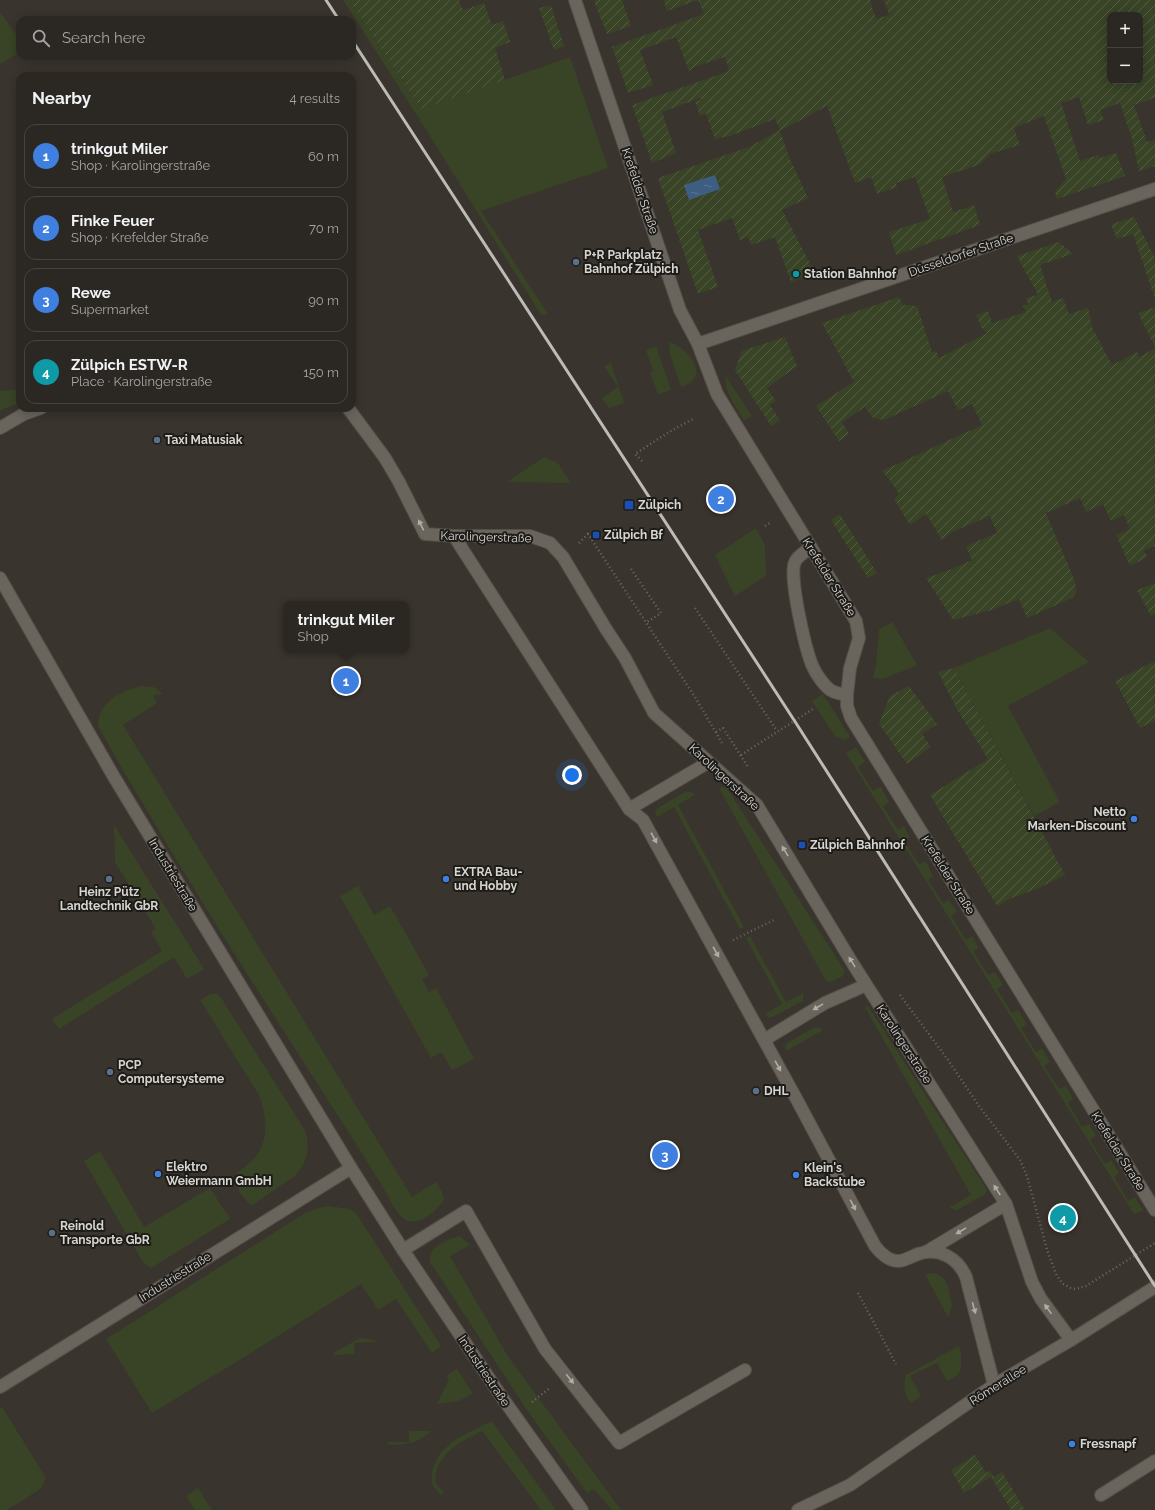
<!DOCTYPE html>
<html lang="en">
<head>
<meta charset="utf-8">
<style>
	body { margin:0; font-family:Raleway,sans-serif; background:#332f2a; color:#f1f3f6 }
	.controls { position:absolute; right:12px; top:12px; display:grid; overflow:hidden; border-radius:8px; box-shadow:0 2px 10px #0003 }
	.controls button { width:36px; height:36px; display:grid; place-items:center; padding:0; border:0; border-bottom:1px solid #474440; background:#2b2722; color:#f1f3f6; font:20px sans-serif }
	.you { position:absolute; left:572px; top:775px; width:14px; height:14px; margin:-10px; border:3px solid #fff; border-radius:50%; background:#1a73e8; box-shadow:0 0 0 6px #1a73e833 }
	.badge { display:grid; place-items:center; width:26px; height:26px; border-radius:50%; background:#a8c71e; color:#fff; font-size:13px; font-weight:700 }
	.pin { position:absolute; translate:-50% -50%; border:2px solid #fff; box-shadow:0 1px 4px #0006 }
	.popup { position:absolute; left:283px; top:601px; width:126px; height:52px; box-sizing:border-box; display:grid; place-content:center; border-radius:8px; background:#2b2722; filter:drop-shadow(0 1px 3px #0005); font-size:13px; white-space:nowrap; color:#a6a5a5 }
	.popup b { font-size:15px; color:#f1f3f6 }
	.popup::after { content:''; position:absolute; left:50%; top:100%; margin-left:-8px; border:8px solid transparent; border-top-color:#2b2722 }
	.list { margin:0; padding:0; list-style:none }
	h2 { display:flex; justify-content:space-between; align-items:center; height:52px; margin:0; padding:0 16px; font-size:17px }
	h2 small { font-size:13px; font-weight:400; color:#a6a5a5 }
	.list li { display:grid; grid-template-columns:26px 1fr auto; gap:12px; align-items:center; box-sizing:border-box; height:64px; margin:0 8px 8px; padding:0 8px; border:1px solid #474440; border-radius:12px }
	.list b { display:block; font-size:15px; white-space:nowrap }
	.list p { margin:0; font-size:13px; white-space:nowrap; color:#a6a5a5 }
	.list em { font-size:13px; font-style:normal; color:#a6a5a5 }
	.icon { flex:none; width:22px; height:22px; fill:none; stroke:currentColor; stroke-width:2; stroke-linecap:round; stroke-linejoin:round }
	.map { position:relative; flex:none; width:1155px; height:1510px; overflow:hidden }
	.search { position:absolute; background:#2b2722; box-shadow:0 2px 10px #0003; left:16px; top:16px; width:340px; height:44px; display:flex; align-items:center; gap:10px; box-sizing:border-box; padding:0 14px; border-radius:12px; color:#a6a5a5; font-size:15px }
	.panel { position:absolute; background:#2b2722; box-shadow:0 2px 10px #0003; left:16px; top:72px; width:340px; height:340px; border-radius:12px }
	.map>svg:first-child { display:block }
</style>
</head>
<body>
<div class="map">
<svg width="1155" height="1510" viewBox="0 0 1155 1510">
	<defs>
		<pattern id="garden-furrows" width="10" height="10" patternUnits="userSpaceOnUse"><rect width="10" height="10" fill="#394426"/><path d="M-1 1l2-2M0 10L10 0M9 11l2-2" fill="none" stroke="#555e44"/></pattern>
		<pattern id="water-ripples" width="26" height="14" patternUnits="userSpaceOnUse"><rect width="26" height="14" fill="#3d5e81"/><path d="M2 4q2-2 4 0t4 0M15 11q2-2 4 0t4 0" fill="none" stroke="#587492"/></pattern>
	</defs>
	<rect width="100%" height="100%" fill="#39342d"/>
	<g fill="#394426">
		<path d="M343,0H349L421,109L570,57L608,168L481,211L548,314L541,315L425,128Z"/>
		<path d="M0,12L20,40V52L0,64Z"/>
		<path d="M669,342C688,348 713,377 681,387L670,354Z"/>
		<path d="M656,346L671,390L660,394H658L650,373L653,371L646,350Z"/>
		<path d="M611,363L624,403L609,408L602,398L618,387L604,366Z"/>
		<path d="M725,375L752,416L744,420C735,406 725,393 725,375Z"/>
		<path d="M20,389V403L0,410V391Z"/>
		<path d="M544,457L558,463L571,483L507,482Z"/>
		<path d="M756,528L765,546L766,576L735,596L715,555Z"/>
		<path d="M892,622L917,665L883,679L873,678L876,665L879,630Z"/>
		<path d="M1050,628L1089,662L1008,706L1060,802L1034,816L954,668Z"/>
		<path d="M141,686L154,687L163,694L153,695L157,703L123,725L412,1197L436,1182L442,1192L444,1199C440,1209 418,1227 406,1220C396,1215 387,1194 381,1184C370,1167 360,1150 349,1133C263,999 176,865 98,726C98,702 121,691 141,686Z"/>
		<path d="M823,694L850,737L845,740L835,736L812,701Z"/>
		<path d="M856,747L865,762L858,767L873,791L881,787L889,802L883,806L898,830L904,826L910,837L904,841L919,864L926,861L933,876L928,880L943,903L949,900L957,912L951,916L966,940L972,936L979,948L973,951L988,975L995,972L1003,985L997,989L1012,1013L1018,1010L1027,1024L1021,1028L1036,1052L1042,1048L1050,1062L1044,1066L1059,1089L1066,1086L1073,1099L1068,1103L1082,1127L1089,1124L1096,1136L1090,1140L1105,1164L1111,1160L1119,1173L1114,1177L1128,1201L1135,1197L1143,1210L1134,1214L846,753Z"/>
		<path d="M722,787L727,788L845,971L843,976L831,982L826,981L719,788Z"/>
		<path d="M690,791L695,795L678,805L744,927L740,929L674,807L657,817L655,813L657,809L683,793Z"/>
		<path d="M114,825L204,969L187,979L174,957L59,1029L52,1019L162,951L151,932L156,929L115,862Z"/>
		<path d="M358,886L374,915L390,906L429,975L422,979L429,992L436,988L474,1059L452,1070L442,1052L431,1058L340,896Z"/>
		<path d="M750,936L786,1002L803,993V1001L772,1017H769L765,1014L782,1004L746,938Z"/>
		<path d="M211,994H217L220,996L306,1132C310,1149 307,1163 295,1176L251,1206L239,1192L236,1174C242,1169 248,1165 253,1160C270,1141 267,1117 259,1095L200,1000Z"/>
		<path d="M868,1006L987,1190L984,1195L957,1210L952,1209L950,1207L971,1195L865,1007Z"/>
		<path d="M815,1027L820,1028L823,1030L786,1051L785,1047L787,1043Z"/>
		<path d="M100,1151L144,1227L210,1188L230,1219L151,1268L143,1262L84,1161Z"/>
		<path d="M329,1206L349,1209L356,1213L441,1346L432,1353L396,1299L378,1310L361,1284L241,1359L152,1413L106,1339L305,1213L318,1208Z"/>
		<path d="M460,1236L470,1245L450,1256L509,1358L621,1510H612L594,1489L587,1493L525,1407L430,1262C429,1245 446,1240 460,1236Z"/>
		<path d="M935,1273L944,1279L948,1286L952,1306L948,1317L925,1274Z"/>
		<path d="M360,1338L369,1339L377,1342L354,1343L355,1354L332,1355L335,1352Z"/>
		<path d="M959,1346C962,1354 963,1367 958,1374C956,1377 951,1379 947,1381L937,1363L910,1376L921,1396L911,1403C904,1394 903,1386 906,1375Z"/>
		<path d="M457,1369L473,1394L458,1401L437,1404L449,1380L446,1376Z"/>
		<path d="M2,1407L46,1478L42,1487L37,1491L7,1510H0V1408Z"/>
		<path d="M492,1421L556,1510H541L482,1431C462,1441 442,1450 436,1473C434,1482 436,1486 444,1491L442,1495C434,1489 430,1484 432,1474C436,1444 468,1433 492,1421Z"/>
		<path d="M409,1431H431C416,1444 408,1444 389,1445L387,1442H409Z"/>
		<path d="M198,1488L212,1510H195L186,1496Z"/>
	</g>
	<g fill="url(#garden-furrows)" fill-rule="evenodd">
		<path d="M349,0H459L463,10L484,3L492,25L503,21L510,42L495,48L505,80L421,109Z"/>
		<path d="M595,0H622L631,26L607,34L594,2Z"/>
		<path d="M663,0H698L667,11Z"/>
		<path d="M698,0H870L876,19L889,15L884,0H1155V99L1154,98L1134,105L1147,142L1155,140V166L1139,171L1132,139L1120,103L1100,110L1104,120L1088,125L1079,97L1061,103L1080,161L1098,155L1100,158L1116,153L1125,176L1057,199L1055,192L1066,179L1044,116L1014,128L1020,145L990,154L979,165L942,177L953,212L974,205L980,225L896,255L889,232L930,219L915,177L896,183L897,187L877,194L871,177L855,183L827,106L780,131L789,157L808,198L782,210L815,273L791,282L775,237L751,245L748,237L740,240L732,218L698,230L718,287L698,294L658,178L749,147L780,130L775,119L730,136L715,139L706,114L700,116L695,101L701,100L700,98L662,112L676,153L652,163L632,105L729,71L725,57L694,67L689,71L676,37L640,50L653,85L628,93L612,47L704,14ZM1110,15H1140V81H1110Z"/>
		<path d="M551,5L564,46L554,50L539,8Z"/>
		<path d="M1134,217L1155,258V299L1133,234L1117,239L1111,224Z"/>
		<path d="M1059,242L1073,254L1040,265L1052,302L1063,298L1069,314L1088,308L1092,327L1112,365L1137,352L1139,357L1155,348V546L1144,550L1147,557L1130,566L1116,535L1130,529L1124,515L1111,521L1103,504L1086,512L1080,498L1046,513L1075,581L1076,593L1072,598L1027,618L1019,599L991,610L953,620L926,578L947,571L972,560L966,546L997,533L990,516L952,532L942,540L926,514L910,525L894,499L899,494L891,482L882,471L982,425L972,404L958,410L948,391L884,420L873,418L865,407L842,422L849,434L839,441L816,406L854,382L822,323L899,297L903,305L917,306L932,352L936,351L939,358L987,333L981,327L976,315L988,311L992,323L1026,312L1023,306L1028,304L1026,298L1038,295L1017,256Z"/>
		<path d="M1155,307V347L1138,313Z"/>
		<path d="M785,337L797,366L767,388L776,401L770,405L780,420L771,426L735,370L742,351Z"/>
		<path d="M840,514L877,573L868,578L831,520Z"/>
		<path d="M1155,583V614L1151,616L1137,590Z"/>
		<path d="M1155,661V720L1140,728L1115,681Z"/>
		<path d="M954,668L1065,875L1037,889L1009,899L997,906L930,795L988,759L958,711L938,672Z"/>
		<path d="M909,686L937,724L922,734L931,747L907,764L879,724L890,696Z"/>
		<path d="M975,1455L986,1473L990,1471L994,1477L1002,1472L1025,1510H1011L991,1477L964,1493L951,1470Z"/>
	</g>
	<path fill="url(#water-ripples)" d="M715,175L720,189L689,200L684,185Z"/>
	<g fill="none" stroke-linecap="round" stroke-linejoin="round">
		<defs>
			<g id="minor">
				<path d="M575,0L680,310L698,344L717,394L856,621L859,638L850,668L847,695V706L851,718L1155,1210"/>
				<path d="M698,344L1155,189"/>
				<path d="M348,408L385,458L399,482L425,534L454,536H530L550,543L563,557L606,629L625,658L654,713L757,805L853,964L1006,1204L1032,1282L1041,1299L1071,1340"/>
				<path d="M0,428L24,414L41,408"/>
				<path d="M454,536L629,809L643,820L797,1100L875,1246C880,1253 889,1261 898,1261C905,1261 912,1256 918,1254C939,1247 958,1258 966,1277L994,1385"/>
				<path d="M811,547C807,551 797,556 795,562C788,575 806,652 813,667C816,674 823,684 829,689C833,693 842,694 847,695"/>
				<path d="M0,578L114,777L351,1168L403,1250L501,1396L582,1510"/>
				<path d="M629,809L709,762"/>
				<path d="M764,1040L825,1003L866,985"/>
				<path d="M403,1250L466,1211L545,1349L619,1443L745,1370"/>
				<path d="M926,1252L1006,1204"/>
				<path d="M0,1387L351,1168"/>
				<path d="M1101,1495L1155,1461"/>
				<path d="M798,1510L850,1485L994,1385L1071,1340L1155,1287"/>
			</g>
		</defs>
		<use href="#minor" stroke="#535049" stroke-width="14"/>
		<g stroke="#6d6963" stroke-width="2.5" stroke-dasharray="1 3" stroke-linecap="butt">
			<path d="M642,461L635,454L669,432L693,419"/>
			<path d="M765,526L771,522"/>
			<path d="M579,543L588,534L695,697L722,743"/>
			<path d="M631,569L661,613L647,622"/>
			<path d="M695,608L777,731"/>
			<path d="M716,732L723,728L748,767"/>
			<path d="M741,755L813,709"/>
			<path d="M733,940L776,919"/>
			<path d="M900,995L948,1060L979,1106L1020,1160L1027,1176L1048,1253L1057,1276L1063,1284L1071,1288L1075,1289L1086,1286L1155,1243"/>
			<path d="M858,1293L896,1364"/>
			<path d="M532,1402L550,1388"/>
		</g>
		<use href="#minor" stroke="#69645c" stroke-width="12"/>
		<g stroke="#bdbbb5" stroke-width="3">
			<path d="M326,0L339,20"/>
			<path d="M352,40L794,720L1155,1286"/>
		</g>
	</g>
	<defs><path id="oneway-solid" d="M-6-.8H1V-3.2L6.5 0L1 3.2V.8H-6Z"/></defs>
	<g fill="#b0ada7">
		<use href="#oneway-solid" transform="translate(421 525) rotate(-116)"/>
		<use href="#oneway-solid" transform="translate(654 838) rotate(61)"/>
		<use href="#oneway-solid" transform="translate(785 851) rotate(-121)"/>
		<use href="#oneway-solid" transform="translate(716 952) rotate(61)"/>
		<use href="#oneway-solid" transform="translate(852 962) rotate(-122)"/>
		<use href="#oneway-solid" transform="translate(818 1007) rotate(149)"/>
		<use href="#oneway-solid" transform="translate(778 1066) rotate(61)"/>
		<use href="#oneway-solid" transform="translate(997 1190) rotate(-123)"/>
		<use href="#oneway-solid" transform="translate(853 1205) rotate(62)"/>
		<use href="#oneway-solid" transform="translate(961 1231) rotate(149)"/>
		<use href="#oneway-solid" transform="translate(974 1308) rotate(74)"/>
		<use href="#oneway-solid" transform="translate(1048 1309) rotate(-126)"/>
		<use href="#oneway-solid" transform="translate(570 1379) rotate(51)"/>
	</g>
	<g fill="#5c6f8a" stroke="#1e1c19" stroke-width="1.5">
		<circle cx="576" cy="262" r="4"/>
		<circle cx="157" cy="440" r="4"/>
		<circle cx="109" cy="879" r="4"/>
		<circle cx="110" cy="1072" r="4"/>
		<circle cx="756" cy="1091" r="4"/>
		<circle cx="52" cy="1233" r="4"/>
	</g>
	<circle fill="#0f9aa8" stroke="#1e1c19" stroke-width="1.5" cx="796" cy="274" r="4"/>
	<g fill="#1a4fb4" stroke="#1e1c19" stroke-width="1.5">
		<rect x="624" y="500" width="10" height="10" rx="2"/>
		<rect x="592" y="531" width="8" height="8" rx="2"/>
		<rect x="798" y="841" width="8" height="8" rx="2"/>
	</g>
	<g fill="#3f7fe0" stroke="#1e1c19" stroke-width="1.5">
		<circle cx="1134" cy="819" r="4"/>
		<circle cx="446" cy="879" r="4"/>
		<circle cx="158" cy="1174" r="4"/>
		<circle cx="796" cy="1175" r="4"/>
		<circle cx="1072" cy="1444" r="4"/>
	</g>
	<g text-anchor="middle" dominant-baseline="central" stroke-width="4" stroke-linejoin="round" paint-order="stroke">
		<g font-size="12" fill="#d7d5d0" stroke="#1e1c19">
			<text transform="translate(640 191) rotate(71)">Krefelder Straße</text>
			<text transform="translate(961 255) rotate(-19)">Düsseldorfer Straße</text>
			<text transform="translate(486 537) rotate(2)">Karolingerstraße</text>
			<text transform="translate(829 577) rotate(58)">Krefelder Straße</text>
			<text transform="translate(724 777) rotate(43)">Karolingerstraße</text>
			<text transform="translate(173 875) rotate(59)">Industriestraße</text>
			<text transform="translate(948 875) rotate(58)">Krefelder Straße</text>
			<text transform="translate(904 1044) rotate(57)">Karolingerstraße</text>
			<text transform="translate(1118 1151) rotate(58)">Krefelder Straße</text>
			<text transform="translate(175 1277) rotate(-32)">Industriestraße</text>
			<text transform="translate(484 1371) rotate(56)">Industriestraße</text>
			<text transform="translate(998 1385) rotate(-32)">Römerallee</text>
		</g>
		<g font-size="12" font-weight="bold" fill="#d7d5d0" stroke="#1e1c19" text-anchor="start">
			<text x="584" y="255">P+R Parkplatz<tspan x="584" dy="14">Bahnhof Zülpich</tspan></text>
			<text x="804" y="274">Station Bahnhof</text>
			<text x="165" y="440">Taxi Matusiak</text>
			<text x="638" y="505">Zülpich</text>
			<text x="604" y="535">Zülpich Bf</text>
			<text x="1126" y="812" text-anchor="end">Netto<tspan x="1126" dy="14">Marken-Discount</tspan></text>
			<text x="810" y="845">Zülpich Bahnhof</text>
			<text x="454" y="872">EXTRA Bau-<tspan x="454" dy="14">und Hobby</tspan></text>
			<text x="109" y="892" text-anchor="middle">Heinz Pütz<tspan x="109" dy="14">Landtechnik GbR</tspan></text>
			<text x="118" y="1065">PCP<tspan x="118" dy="14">Computersysteme</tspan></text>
			<text x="764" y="1091">DHL</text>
			<text x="166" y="1167">Elektro<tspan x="166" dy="14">Weiermann GmbH</tspan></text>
			<text x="804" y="1168">Klein's<tspan x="804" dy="14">Backstube</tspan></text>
			<text x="60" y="1226">Reinold<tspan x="60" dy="14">Transporte GbR</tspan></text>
			<text x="1080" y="1444">Fressnapf</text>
		</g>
	</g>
</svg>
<div class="controls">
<button>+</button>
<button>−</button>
</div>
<div class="you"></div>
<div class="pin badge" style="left:346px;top:681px;background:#3f7fe0">1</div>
<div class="popup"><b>trinkgut Miler</b>Shop</div>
<div class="pin badge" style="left:721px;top:499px;background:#3f7fe0">2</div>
<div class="pin badge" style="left:665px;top:1155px;background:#3f7fe0">3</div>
<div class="pin badge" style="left:1063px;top:1218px;background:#0f9aa8">4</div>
<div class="search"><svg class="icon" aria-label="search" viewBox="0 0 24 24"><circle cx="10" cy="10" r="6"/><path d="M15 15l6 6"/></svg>Search here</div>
<section class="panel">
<h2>Nearby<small>4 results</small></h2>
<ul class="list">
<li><span class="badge" style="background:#3f7fe0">1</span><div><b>trinkgut Miler</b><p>Shop · Karolingerstraße</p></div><em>60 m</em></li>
<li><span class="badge" style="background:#3f7fe0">2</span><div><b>Finke Feuer</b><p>Shop · Krefelder Straße</p></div><em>70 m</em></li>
<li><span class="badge" style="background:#3f7fe0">3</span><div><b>Rewe</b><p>Supermarket</p></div><em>90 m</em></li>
<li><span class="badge" style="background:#0f9aa8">4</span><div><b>Zülpich ESTW-R</b><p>Place · Karolingerstraße</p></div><em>150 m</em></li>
</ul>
</section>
</div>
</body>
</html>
